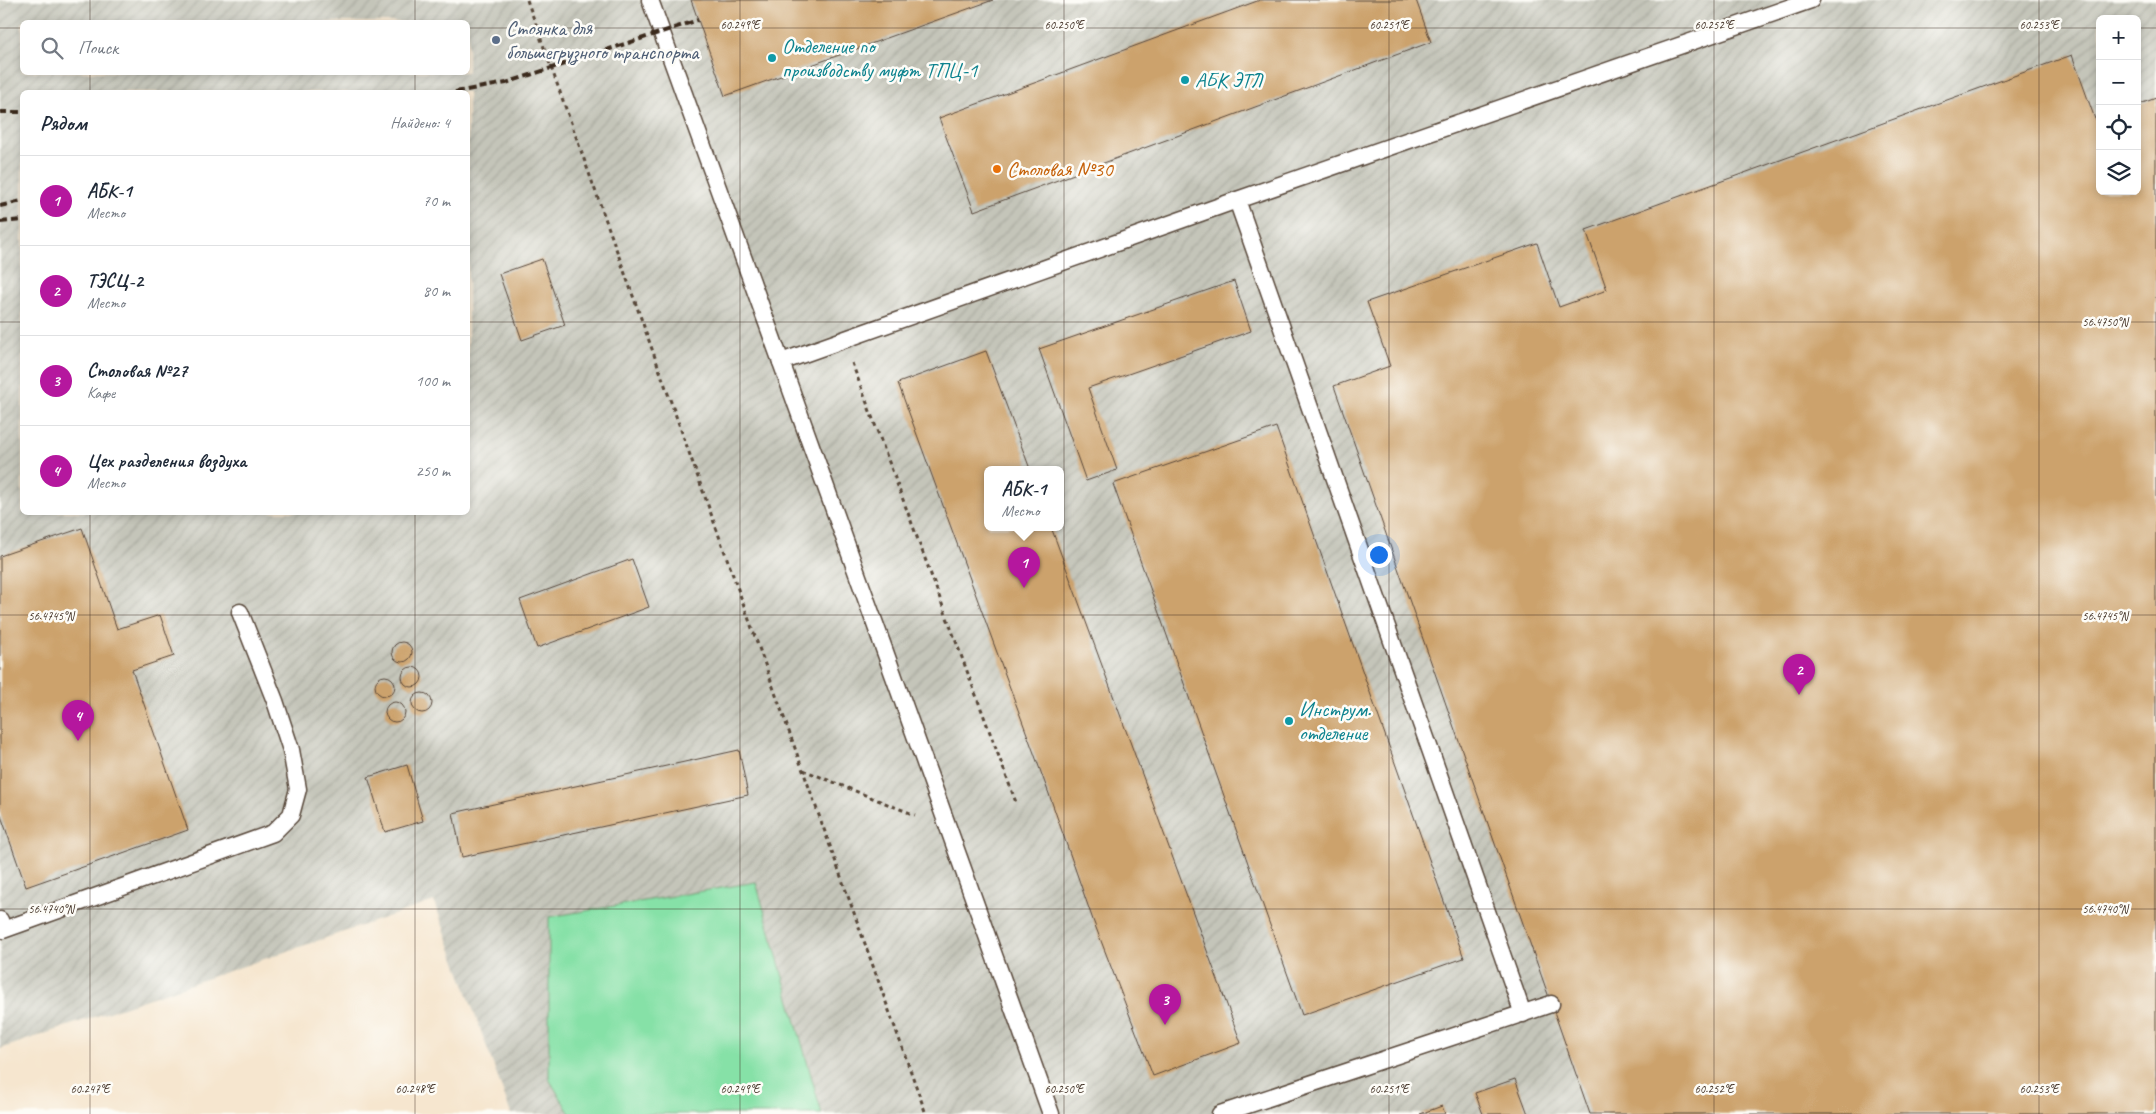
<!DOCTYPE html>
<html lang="ru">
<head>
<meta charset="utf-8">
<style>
	body { margin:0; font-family:Caveat,sans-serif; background:#f6f6f7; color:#1f2937 }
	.controls { position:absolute; right:15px; top:15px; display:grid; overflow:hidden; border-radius:8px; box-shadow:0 2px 8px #0003 }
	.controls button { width:45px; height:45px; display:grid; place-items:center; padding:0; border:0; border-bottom:1px solid #e0e1e3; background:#fff; color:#1f2937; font:25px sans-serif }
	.you { position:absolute; left:1378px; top:554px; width:18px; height:18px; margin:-12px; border:4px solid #fff; border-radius:50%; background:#1a73e8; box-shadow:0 0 0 8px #1a73e833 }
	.badge { display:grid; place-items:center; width:32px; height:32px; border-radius:50%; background:#b5179e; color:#fff; font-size:16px; font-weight:700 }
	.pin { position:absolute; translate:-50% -41px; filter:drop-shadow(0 1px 2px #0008) }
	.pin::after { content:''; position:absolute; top:26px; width:18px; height:15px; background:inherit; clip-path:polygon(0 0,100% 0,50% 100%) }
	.popup { position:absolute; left:984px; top:466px; width:80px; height:65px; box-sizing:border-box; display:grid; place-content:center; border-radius:8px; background:#fff; filter:drop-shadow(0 1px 4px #0005); font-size:16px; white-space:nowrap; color:#747a83 }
	.popup b { font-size:19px; color:#1f2937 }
	.popup::after { content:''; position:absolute; left:50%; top:100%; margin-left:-10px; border:10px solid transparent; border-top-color:#fff }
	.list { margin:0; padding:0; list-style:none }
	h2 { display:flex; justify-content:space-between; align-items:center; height:65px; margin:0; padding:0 20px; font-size:21px }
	h2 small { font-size:16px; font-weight:400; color:#747a83 }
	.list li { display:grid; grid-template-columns:32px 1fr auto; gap:15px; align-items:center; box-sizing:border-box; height:90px; padding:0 20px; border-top:1px solid #e0e1e3 }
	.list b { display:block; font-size:19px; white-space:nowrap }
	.list p { margin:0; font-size:16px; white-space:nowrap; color:#747a83 }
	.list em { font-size:16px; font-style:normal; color:#747a83 }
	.icon { flex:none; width:28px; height:28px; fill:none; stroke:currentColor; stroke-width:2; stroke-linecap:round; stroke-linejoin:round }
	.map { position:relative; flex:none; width:2156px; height:1114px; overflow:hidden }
	.search { position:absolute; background:#fff; box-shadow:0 2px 8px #0003; left:20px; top:20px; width:450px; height:55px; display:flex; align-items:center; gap:12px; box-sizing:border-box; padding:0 18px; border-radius:8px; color:#747a83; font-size:19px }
	.panel { position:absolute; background:#fff; box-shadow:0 2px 8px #0003; left:20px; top:90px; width:450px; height:425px; border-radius:8px }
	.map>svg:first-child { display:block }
</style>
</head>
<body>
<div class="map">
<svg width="2156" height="1114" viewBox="0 0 2156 1114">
	<defs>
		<pattern id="industrial-furrows" width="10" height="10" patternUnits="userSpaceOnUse" patternTransform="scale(1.25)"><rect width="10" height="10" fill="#c4c5b9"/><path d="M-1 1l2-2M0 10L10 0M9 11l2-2" fill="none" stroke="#a9a99f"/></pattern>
	</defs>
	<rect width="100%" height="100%" fill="#fdfcf7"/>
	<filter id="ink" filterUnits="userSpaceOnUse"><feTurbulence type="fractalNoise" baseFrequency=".02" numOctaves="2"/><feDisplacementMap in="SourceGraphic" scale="10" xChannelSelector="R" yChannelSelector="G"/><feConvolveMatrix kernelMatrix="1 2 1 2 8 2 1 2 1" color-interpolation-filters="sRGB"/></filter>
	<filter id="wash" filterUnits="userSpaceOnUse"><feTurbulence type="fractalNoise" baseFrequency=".0096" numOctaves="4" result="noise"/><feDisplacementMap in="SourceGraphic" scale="20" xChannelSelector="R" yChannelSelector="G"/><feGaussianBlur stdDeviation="1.12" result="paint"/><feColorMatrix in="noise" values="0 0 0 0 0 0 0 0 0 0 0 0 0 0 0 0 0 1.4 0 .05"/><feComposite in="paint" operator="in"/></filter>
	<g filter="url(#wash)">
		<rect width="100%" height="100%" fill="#f6e6cf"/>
		<path fill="url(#industrial-furrows)" fill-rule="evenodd" d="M0,0H2156V1114H511L434,901L0,1049ZM2100,19H2137V191H2100ZM22,22H468V72H22ZM22,92H468V512H22ZM988,469H1060V527H988Z"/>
		<path fill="#86e1a7" stroke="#608662" d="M756,882L822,1114H570L549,1079V917Z"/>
		<g id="blocks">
			<g fill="#cca26c">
				<path d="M691,0H993L725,96Z"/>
				<path d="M1260,0H1416L1431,42L974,211L939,118Z"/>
				<path d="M2072,55L2095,119L2100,118V191H2137V105L2156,98V1114H1590L1334,386L1390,366L1367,302L1537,243L1559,307L1607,290L1586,230Z"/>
				<path d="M542,259L565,325L522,340L499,274Z"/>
				<path d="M1234,281L1251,331L1088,388L1117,470L1086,481L1039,349Z"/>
				<path d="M986,351L1030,469H988V527H1051L1241,1043L1153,1076L1093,920L1049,794L898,383Z"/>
				<path d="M1276,427L1464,958L1302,1015L1113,484Z"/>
				<path d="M82,528L117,629L160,615L174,656L132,670L188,830L26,887L0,813V556Z"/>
				<path d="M632,559L649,607L537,648L520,600Z"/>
				<circle cx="402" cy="652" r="10"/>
				<circle cx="412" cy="677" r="10"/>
				<circle cx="385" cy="686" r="10"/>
				<circle cx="422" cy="703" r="10"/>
				<circle cx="395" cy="712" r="10"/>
				<path d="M739,750L748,795L462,857L453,813Z"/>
				<path d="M407,765L423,821L385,832L368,777Z"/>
				<path d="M1515,1079L1528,1114H1483L1475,1093Z"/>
				<path d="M1442,1106L1445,1114H1420Z"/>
			</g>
		</g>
	</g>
	<g filter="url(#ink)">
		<use href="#blocks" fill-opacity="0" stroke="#574639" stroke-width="1"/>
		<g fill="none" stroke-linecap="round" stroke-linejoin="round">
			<defs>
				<g id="lane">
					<path d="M650,0L781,362L1237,200L1811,0"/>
					<path d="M1237,200L1523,1014"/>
					<path d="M781,362L1051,1114"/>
					<path d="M0,920L3,930L273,833L291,815L298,789L291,750L275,701L240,612"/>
					<path d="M1220,1114L1551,1004"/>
				</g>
			</defs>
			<use href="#lane" stroke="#574639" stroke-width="19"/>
			<g stroke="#574639" stroke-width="3" stroke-dasharray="4 4" stroke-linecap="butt">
				<path d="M527,0L926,1114"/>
				<path d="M852,363L1017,805"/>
				<path d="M803,770L915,815"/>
			</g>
			<use href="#lane" stroke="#fff" stroke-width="16"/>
			<g stroke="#3b2a1e" stroke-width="4" stroke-dasharray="8 4" stroke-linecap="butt">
				<path d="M455,92L506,83L698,20"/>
				<path d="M0,112H22"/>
				<path d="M0,206L22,201"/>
				<path d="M0,222L22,220"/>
			</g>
		</g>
	</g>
	<path fill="none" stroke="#3b2a1e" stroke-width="1" stroke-opacity="0.45" d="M90,0V22M415,0V22M740,0V1114M1064,0V1114M1389,0V1114M1714,0V1114M2039,0V1114M0,28H22M468,28H2100M2137,28H2156M90,72V92M415,72V92M0,322H22M468,322H2156M90,512V1114M415,512V1114M0,615H2156M0,909H2156"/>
	<circle fill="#5c6f8a" stroke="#fdfcf7" stroke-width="2" cx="496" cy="40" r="5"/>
	<g fill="#0f9aa8" stroke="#fdfcf7" stroke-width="2">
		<circle cx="772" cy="58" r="5"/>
		<circle cx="1185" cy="80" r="5"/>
		<circle cx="1289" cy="721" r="5"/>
	</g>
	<circle fill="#e8710a" stroke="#fdfcf7" stroke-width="2" cx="997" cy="169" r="5"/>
	<g text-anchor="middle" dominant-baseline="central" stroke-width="5" stroke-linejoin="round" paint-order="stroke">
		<g font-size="21" fill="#4e5e75" stroke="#fdfcf7" text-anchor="start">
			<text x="506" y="28">Стоянка для<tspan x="506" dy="24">большегрузного транспорта</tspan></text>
		</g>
		<g font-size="21" fill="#0d838f" stroke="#fdfcf7" text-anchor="start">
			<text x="782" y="46">Отделение по<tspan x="782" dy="24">производству муфт ТПЦ-1</tspan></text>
			<text x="1195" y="80">АБК ЭТЛ</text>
			<text x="1299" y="709">Инструм.<tspan x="1299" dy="24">отделение</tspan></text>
		</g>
		<g font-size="21" fill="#c56008" stroke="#fdfcf7" text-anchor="start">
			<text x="1007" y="169">Столовая №30</text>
		</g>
	</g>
	<g font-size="12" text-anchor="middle" fill="#3b2a1e" stroke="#fdfcf7" stroke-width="5" stroke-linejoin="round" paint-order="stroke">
		<text x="740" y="29">60.249°E</text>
		<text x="1064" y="29">60.250°E</text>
		<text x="1389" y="29">60.251°E</text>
		<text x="1714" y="29">60.252°E</text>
		<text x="2039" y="29">60.253°E</text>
		<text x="2105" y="326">56.4750°N</text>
		<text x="51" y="620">56.4745°N</text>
		<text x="2105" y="620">56.4745°N</text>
		<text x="51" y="913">56.4740°N</text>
		<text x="2105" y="913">56.4740°N</text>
		<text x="90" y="1093">60.247°E</text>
		<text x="415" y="1093">60.248°E</text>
		<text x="740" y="1093">60.249°E</text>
		<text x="1064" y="1093">60.250°E</text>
		<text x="1389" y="1093">60.251°E</text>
		<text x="1714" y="1093">60.252°E</text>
		<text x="2039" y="1093">60.253°E</text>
	</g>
</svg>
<div class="controls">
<button>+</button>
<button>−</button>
<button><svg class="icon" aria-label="locate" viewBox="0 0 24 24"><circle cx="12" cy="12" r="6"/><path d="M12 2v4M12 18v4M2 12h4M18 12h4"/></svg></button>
<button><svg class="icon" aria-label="layers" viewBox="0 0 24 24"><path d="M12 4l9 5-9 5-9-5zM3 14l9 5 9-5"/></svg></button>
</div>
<div class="you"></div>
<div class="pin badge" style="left:1024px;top:588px">1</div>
<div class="popup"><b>АБК-1</b>Место</div>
<div class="pin badge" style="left:1799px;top:695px">2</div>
<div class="pin badge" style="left:1165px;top:1025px">3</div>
<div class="pin badge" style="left:78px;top:741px">4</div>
<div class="search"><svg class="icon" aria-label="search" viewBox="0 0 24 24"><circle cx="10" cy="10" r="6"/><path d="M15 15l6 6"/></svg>Поиск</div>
<section class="panel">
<h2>Рядом<small>Найдено: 4</small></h2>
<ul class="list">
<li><span class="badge">1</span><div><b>АБК-1</b><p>Место</p></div><em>70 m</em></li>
<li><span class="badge">2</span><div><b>ТЭСЦ-2</b><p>Место</p></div><em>80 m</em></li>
<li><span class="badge">3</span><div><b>Столовая №27</b><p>Кафе</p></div><em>100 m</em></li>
<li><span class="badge">4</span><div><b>Цех разделения воздуха</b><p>Место</p></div><em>250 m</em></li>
</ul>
</section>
</div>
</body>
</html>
